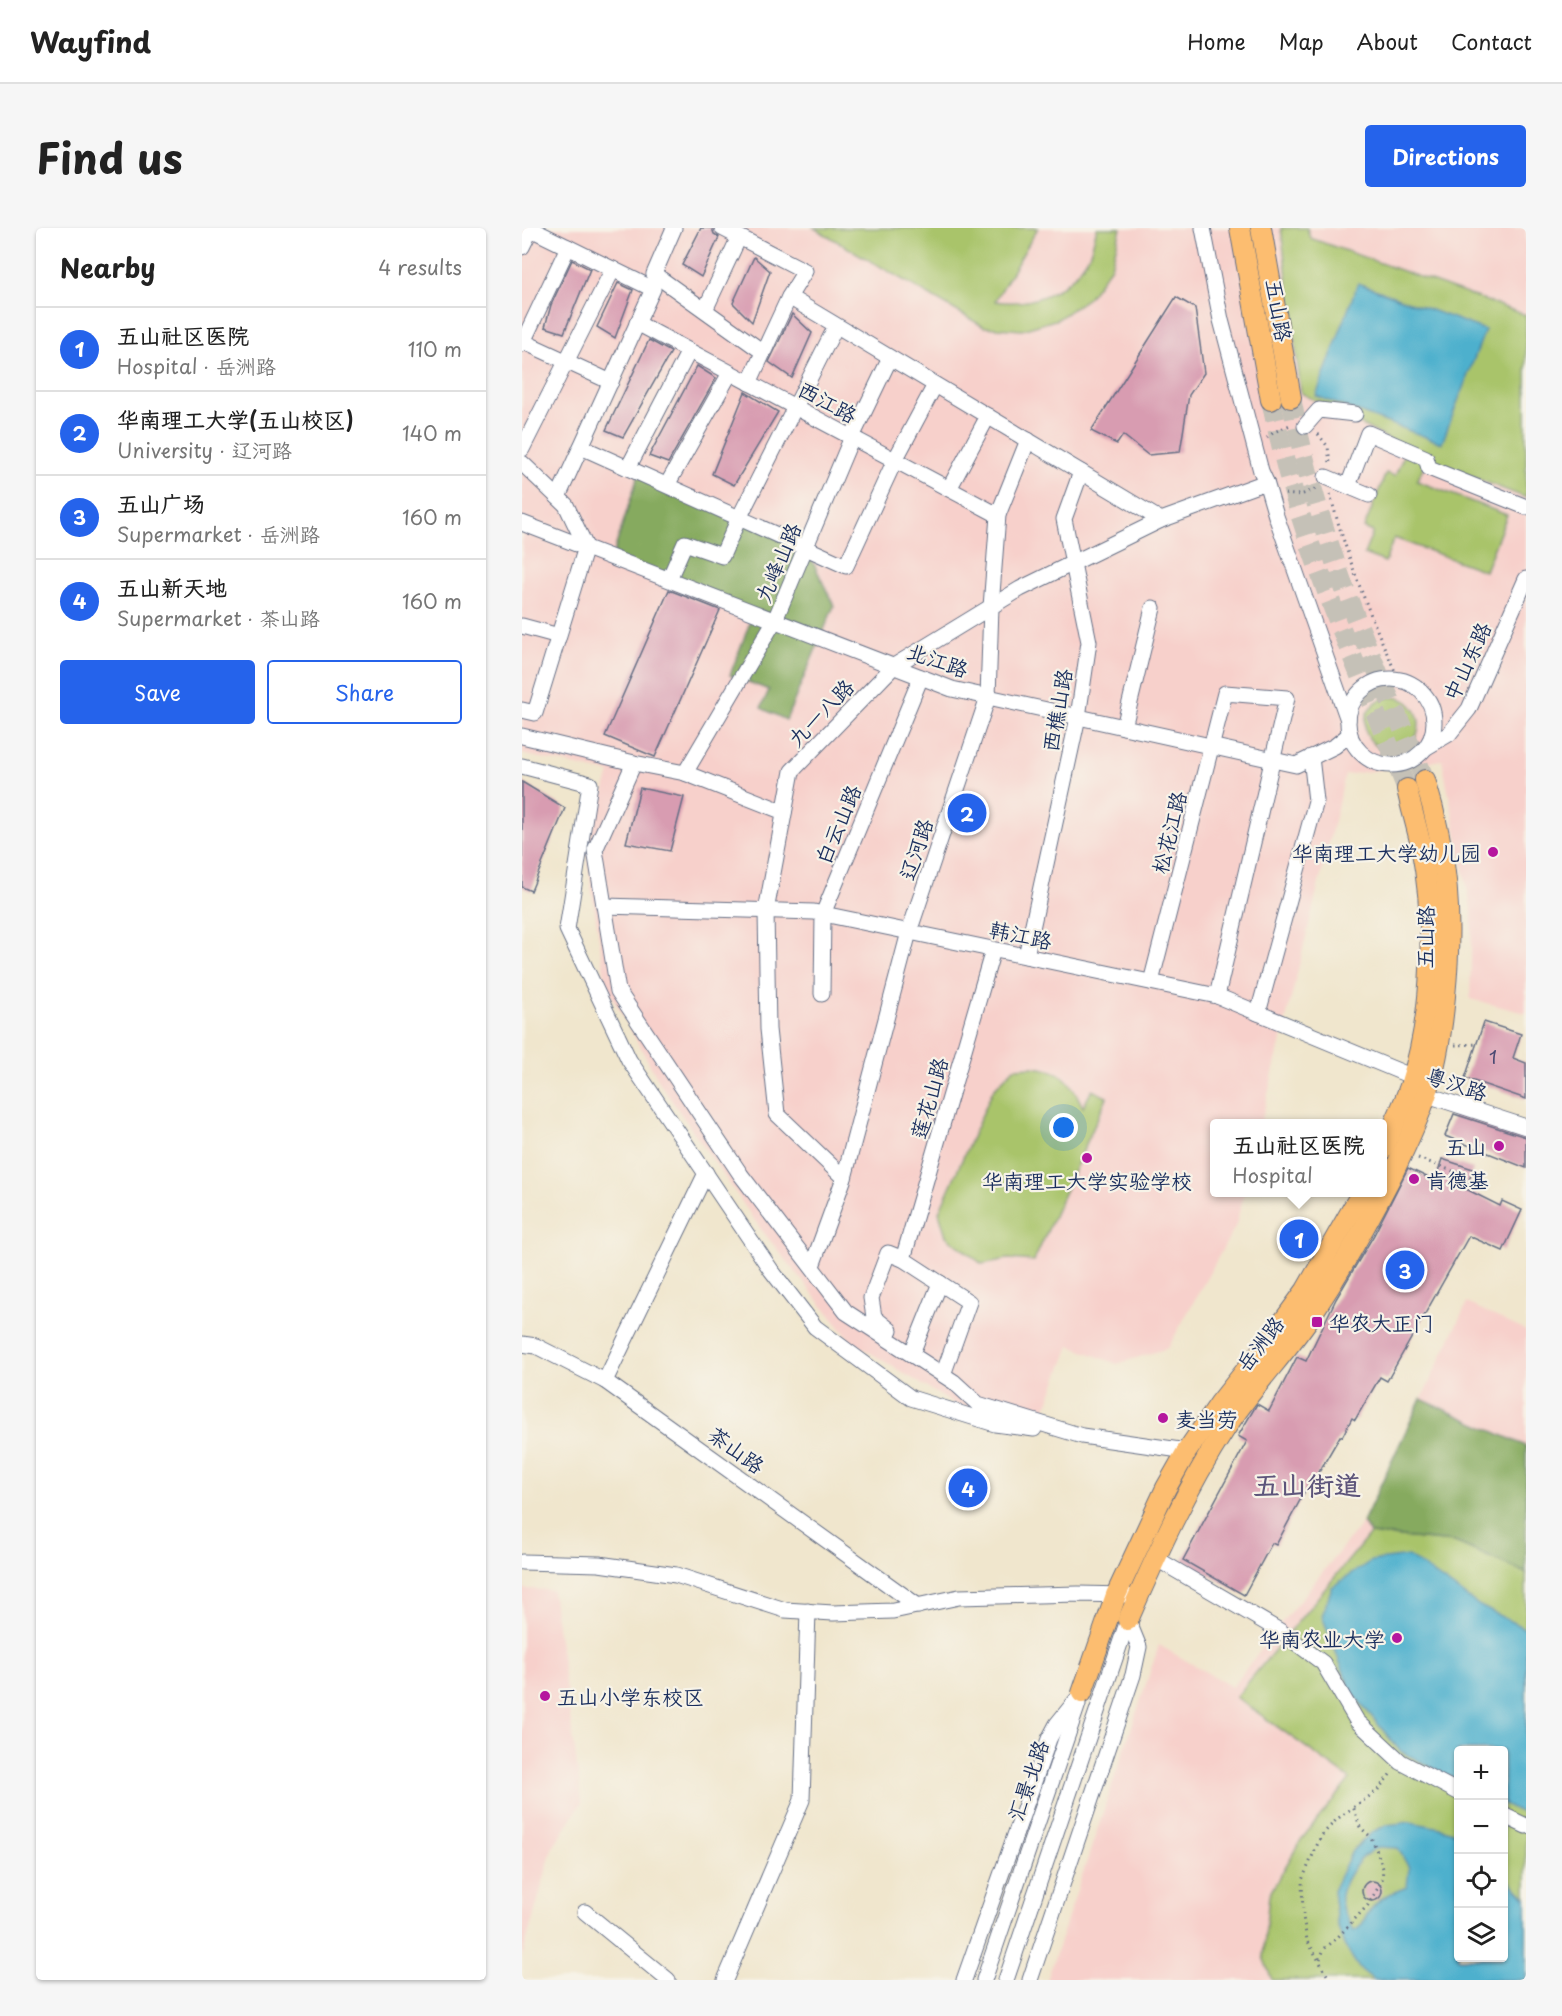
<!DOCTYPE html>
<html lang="en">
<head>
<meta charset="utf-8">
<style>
	body { margin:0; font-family:"Playpen Sans","LXGW WenKai TC",sans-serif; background:#f6f6f6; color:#222 }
	.controls { position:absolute; right:18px; bottom:18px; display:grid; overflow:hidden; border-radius:6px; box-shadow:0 2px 4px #0004 }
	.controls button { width:54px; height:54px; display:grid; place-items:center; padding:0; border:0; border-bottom:2px solid #e0e0e0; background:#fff; color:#222; font:30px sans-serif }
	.you { position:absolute; left:542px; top:900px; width:21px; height:21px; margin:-15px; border:4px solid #fff; border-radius:50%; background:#1a73e8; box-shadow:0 0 0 9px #1a73e833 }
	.badge { display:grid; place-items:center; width:39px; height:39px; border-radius:50%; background:#2563eb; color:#fff; font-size:20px; font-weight:700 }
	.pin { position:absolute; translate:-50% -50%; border:3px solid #fff; box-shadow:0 2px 6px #0006 }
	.popup { position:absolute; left:688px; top:891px; width:177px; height:78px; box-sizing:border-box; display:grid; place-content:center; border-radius:6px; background:#fff; filter:drop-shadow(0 2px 4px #0005); font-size:20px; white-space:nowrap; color:#767676 }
	.popup b { font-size:22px; color:#222 }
	.popup::after { content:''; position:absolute; left:50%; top:100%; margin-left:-12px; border:12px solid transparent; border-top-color:#fff }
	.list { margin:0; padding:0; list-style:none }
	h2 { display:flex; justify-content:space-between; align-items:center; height:78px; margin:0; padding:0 24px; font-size:26px }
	h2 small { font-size:20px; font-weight:400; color:#767676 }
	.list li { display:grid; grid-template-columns:39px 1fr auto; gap:18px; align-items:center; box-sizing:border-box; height:84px; padding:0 24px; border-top:2px solid #e0e0e0 }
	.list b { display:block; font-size:22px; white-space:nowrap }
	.list p { margin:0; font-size:20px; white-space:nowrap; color:#767676 }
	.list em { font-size:20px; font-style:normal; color:#767676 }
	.actions { display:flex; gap:12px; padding:18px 24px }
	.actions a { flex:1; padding:14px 0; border:2px solid #2563eb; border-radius:6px; text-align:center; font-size:21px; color:#2563eb }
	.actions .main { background:#2563eb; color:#fff }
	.icon { flex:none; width:33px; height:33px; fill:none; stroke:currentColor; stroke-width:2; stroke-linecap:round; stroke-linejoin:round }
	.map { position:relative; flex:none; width:1004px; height:1752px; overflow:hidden; border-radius:6px }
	header { display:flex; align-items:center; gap:36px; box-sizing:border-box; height:84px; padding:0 30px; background:#fff; border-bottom:2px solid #e0e0e0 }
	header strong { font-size:28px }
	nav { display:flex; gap:33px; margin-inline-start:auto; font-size:21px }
	.intro { display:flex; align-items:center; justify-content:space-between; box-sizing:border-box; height:144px; padding:0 36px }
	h1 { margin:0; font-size:42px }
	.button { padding:15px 27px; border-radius:6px; background:#2563eb; color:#fff; font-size:21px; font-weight:700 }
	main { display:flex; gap:36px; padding:0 36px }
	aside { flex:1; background:#fff; border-radius:6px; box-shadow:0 2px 4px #0004 }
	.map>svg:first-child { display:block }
</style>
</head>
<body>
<header>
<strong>Wayfind</strong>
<nav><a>Home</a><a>Map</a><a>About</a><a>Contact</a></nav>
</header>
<div class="intro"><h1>Find us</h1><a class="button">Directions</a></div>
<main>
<aside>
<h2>Nearby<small>4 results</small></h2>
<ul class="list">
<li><span class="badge">1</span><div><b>五山社区医院</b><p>Hospital · 岳洲路</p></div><em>110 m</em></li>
<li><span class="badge">2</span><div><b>华南理工大学(五山校区)</b><p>University · 辽河路</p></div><em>140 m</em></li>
<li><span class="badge">3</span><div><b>五山广场</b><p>Supermarket · 岳洲路</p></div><em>160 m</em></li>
<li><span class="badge">4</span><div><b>五山新天地</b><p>Supermarket · 茶山路</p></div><em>160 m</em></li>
</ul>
<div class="actions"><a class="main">Save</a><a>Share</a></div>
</aside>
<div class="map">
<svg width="1004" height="1752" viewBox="0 0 1004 1752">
	<rect width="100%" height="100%" fill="#f7f3e8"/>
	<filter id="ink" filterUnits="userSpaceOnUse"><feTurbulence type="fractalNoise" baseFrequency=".0167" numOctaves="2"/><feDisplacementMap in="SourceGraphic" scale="12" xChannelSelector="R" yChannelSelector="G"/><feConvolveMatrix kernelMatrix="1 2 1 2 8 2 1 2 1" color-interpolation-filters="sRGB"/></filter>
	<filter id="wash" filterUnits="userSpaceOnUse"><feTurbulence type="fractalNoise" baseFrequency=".008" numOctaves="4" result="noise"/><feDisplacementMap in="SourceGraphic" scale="24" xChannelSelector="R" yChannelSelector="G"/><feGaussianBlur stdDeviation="1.35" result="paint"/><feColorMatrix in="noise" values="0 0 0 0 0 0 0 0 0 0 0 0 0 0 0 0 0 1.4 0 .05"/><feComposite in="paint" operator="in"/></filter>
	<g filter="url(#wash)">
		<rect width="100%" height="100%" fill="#f0e6cd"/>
		<g fill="#f7d0cb" fill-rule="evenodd">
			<path d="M0,0H1004V785L948,771L950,685L920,532L823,547L739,895L693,896V964L722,965L714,997L646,1120L595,1136L548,1118L517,1198L432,1176L329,1113L238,1000L141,860L84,758L64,622L88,545L0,526Z"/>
			<path d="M945,1075L1004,1103V1752H525L637,1417L710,1459L752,1404L841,1294ZM936,1522H981V1730H936Z"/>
			<path d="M0,1361L30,1362L60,1574L30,1621L0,1730Z"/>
		</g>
		<g fill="#a9c46a" stroke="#627a64" stroke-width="1.5" fill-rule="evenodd">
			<path d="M292,0H516L473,73C510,79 545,64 565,31C570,23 572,10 575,0H599L589,39L566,70L536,91L500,102L462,99Z"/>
			<path d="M759,0H785L788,10L1004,87V270L905,231L895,253L985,287L963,343L872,310L863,334L842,326L851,304L842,300L864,245L873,248L884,222L897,227L779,165Z"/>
			<circle cx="870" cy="496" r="27"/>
			<path d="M511,839C542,842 548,852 561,879L570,862L585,869L512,1033L486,1031L460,1036L424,1008L417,984L471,862L492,840Z"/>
			<path d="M848,1306L933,1314L1004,1345V1752H750L741,1729L747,1667L779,1612L828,1551L714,1469ZM936,1522H981V1730H936Z"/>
		</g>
		<g fill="#86aa5e" stroke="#506c5e" stroke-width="1.5">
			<path d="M116,248L282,315L312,378L264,492L239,480L247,462L208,447L230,389L88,336Z"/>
			<path d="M899,1171L1004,1218V1345L933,1314L848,1306L841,1294Z"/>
		</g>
		<g fill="#4eb0cd" stroke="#347096" stroke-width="1.5" fill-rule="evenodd">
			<path d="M836,55L963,102L920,215L794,168Z"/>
			<path d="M886,1328L958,1378L1004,1401V1587L982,1576L981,1522H936V1553L878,1523L829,1463L800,1388L810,1359L849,1333Z"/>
			<path d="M888,1594L919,1600L936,1606V1730H981L982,1647L1004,1670V1752H852L837,1740L822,1717L815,1696L811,1663L830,1623L850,1604L865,1597ZM856,1619L876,1620L887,1640L885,1659C869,1665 858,1669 847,1684C841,1692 842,1698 832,1703C815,1676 814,1667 831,1641C839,1631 844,1624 856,1619Z"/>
		</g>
		<g id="blocks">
			<g fill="#d89cb1">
				<path d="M179,0H190L192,6L197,9L179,49L160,37Z"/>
				<path d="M232,29L248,43L230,94L211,75Z"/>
				<path d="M50,32L68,41L42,105L23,99L29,77Z"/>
				<path d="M96,55L111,62L93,110L75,99Z"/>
				<path d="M654,69L673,80L682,145L667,167L658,224L626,227L601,207L595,216L569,203Z"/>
				<path d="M270,86L290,105L270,150L247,134Z"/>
				<path d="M127,112L149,124L101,209L84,202Z"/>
				<path d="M175,138L194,150L146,235L127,228Z"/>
				<path d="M223,164L256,184L212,257L190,246Z"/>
				<path d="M147,362L198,382L133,529L83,508Z"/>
				<path d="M0,554L43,580L9,663L0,659Z"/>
				<path d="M118,560L162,569L148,623L104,615Z"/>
				<path d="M962,794L999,806L991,830L1004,835V871L943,850Z"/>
				<path d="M932,886L1004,909V940L923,908Z"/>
				<path d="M920,931L951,941L944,961L978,978L980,973L1000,982L981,1023L947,1008L865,1153L858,1149L833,1192L830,1190L820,1209L818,1208L793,1251L790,1250L754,1317L750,1315L722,1367L661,1332L725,1213L716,1208L735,1176L747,1183L775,1129L784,1133L814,1071L852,1007L886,940L913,953Z"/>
				<circle cx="850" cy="1663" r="10"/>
			</g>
		</g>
	</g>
	<g filter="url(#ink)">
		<use href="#blocks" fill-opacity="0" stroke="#666f85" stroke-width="1.5"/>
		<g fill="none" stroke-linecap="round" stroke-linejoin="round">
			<g stroke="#c5c1b7" stroke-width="20" stroke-dasharray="20 10" stroke-linecap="butt">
				<path d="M769,170C784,248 808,326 838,401C858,452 882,501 903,552"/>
				<path d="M749,172C755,200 761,228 769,256C799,360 844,461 885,561"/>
			</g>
			<defs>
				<g id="minor">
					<path d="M152,0L132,46L241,124"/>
					<path d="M200,0L283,43L267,69L227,155"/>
					<path d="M681,0L699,92L739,243L744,254L754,288L826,492"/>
					<path d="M0,19L9,1L131,61L36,269"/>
					<path d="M267,69L639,292"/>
					<path d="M183,82L217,9"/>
					<path d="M115,95L476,287"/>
					<path d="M0,113L89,154"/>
					<path d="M0,116L46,19"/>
					<path d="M783,198L797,182L833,186"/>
					<path d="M59,219L324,338L373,232L413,157"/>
					<path d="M0,221L91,41"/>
					<path d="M0,235L44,277L64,319L13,485L0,482"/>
					<path d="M106,240L167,123"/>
					<path d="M804,249L847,267"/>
					<path d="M145,257L208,145"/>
					<path d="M826,258L846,205L904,230L907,240L1004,279"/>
					<path d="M427,261L466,188"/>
					<path d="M0,295L430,461L774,537L813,518L828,506"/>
					<path d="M147,351L163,315L200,328L217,290L314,98"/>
					<path d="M0,398L37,408"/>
					<circle cx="869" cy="494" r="43"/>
					<path d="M602,499L631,380"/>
					<path d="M0,508L112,535L163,545L262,584"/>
					<path d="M905,519L927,506L947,481L1004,351"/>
					<path d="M112,535L73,622L96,763L219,947L324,1084L432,1154L456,1176L560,1208L665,1223"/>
					<path d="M0,538L68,556L45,701L107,832L249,1042L293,1099L389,1170L473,1196L512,1201"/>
					<path d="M163,545L253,392L330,209L368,130"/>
					<path d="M82,678L292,684L695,768L891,849"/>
					<path d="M504,728L556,489L567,414L542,291L559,244"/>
					<path d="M629,754L703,465L765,470L695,768"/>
					<path d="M300,766L301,686L399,449"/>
					<path d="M736,785L794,573L789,529"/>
					<path d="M896,864L1004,899"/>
					<path d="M322,950L255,886L246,801L244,683L270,543L372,438L498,361L639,292L744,254"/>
					<path d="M381,1031L471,722"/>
					<path d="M290,1038L322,950L387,704L466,469L469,379L476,287L506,212"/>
					<path d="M368,1102L352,1089L349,1070L366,1025L381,1031L447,1074L422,1144"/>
					<path d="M0,1116L14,1118L83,1153L396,1378"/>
					<path d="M392,1120L418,1055"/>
					<path d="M83,1153L184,945"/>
					<path d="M633,1330L758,1403L801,1435L835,1493L879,1534L936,1564"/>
					<path d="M0,1334L77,1336L154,1347L263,1382L311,1385L371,1383L437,1369L556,1366L604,1367"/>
					<path d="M981,1587L1004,1598"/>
					<path d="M63,1684L146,1752"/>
					<path d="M203,1752L280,1572L286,1383"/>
					<path d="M442,1752L527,1511L535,1496L560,1465"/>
					<path d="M462,1752L556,1476"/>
					<path d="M484,1752L606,1392"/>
					<path d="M508,1752L611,1447L617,1419L606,1392"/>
				</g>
				<g id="major">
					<path d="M718,0L749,172"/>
					<path d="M739,0L769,170"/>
					<path d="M861,921C870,900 881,879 888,858C912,784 914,694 899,618C895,599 889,580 885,561"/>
					<path d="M606,1392C635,1326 664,1261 703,1201C729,1160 763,1126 790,1086C819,1042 845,996 869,949C882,922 895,896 904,868C915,836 920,801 923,768C931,689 926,627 903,552"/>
					<path d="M560,1465L594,1367L644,1260L665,1223L698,1175L747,1113L784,1062L840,964"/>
				</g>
			</defs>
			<use href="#minor" stroke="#666f85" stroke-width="17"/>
			<use href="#major" stroke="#666f85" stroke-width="22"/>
			<g stroke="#666f85" stroke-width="3" stroke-dasharray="1.5 4.5" stroke-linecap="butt">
				<path d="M796,206L806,219L808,235"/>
				<path d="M745,210L752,204L768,197"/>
				<path d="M763,266C775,268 783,267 794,260"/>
				<path d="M808,266C825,330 849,391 877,452"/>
				<path d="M933,817L956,816"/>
				<path d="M896,930L936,945"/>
				<path d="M798,1731L802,1721L814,1711L846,1677L860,1653L861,1640L854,1621L849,1609L838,1599L831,1578"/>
				<path d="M808,1752L785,1712L781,1689L780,1652L799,1608L815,1591L855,1563L870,1544"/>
			</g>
			<use href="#minor" stroke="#fff" stroke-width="15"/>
			<use href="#major" stroke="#fcbd6f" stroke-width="20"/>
		</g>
	</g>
	<g fill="#b5179e" stroke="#f7f3e8" stroke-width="2">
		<circle cx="971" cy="624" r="6"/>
		<circle cx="977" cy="918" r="6"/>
		<circle cx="565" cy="930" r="6"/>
		<circle cx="892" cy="951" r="6"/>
		<rect x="789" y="1088" width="12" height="12" rx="3"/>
		<circle cx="641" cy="1190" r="6"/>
		<circle cx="875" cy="1410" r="6"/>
		<circle cx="23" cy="1468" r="6"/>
	</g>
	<g text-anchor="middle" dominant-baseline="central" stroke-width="4.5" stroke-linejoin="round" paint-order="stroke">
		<g font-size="18" fill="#4a4a73">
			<text x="971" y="828">1</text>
		</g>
		<g font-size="21" fill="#1b2f5e" stroke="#f7f3e8">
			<text transform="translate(758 82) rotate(80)">五山路</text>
			<text transform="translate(306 173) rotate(28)">西江路</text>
			<text transform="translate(255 334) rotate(-67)">九峰山路</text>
			<text transform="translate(416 431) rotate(19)">北江路</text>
			<text transform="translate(944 433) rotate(-65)">中山东路</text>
			<text transform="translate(534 482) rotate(-80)">西樵山路</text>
			<text transform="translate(298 484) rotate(-46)">九一八路</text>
			<text transform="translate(315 596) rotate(-67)">白云山路</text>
			<text transform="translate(646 604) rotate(-76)">松花江路</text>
			<text transform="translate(393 621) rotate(-72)">辽河路</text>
			<text transform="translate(499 706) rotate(12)">韩江路</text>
			<text transform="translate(902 709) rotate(-89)">五山路</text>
			<text transform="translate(935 855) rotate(18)">粤汉路</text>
			<text transform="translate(406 870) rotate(-74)">莲花山路</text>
			<text transform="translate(737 1115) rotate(-52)">岳洲路</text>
			<text transform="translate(215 1221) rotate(36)">茶山路</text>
			<text transform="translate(505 1552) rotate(-71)">汇景北路</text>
		</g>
		<g font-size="21" fill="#1b2f5e" stroke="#f7f3e8" text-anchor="start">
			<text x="959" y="624" text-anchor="end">华南理工大学幼儿园</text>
			<text x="965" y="918" text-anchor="end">五山</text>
			<text x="904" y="951">肯德基</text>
			<text x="565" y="952" text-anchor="middle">华南理工大学实验学校</text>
			<text x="807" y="1094">华农大正门</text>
			<text x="653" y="1190">麦当劳</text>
			<text x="863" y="1410" text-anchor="end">华南农业大学</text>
			<text x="35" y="1468">五山小学东校区</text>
		</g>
		<g font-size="27" font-weight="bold" fill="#5d557b" stroke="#f7f3e8">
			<text x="785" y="1255">五山街道</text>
		</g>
	</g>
</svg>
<div class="controls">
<button>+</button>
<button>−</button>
<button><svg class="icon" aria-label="locate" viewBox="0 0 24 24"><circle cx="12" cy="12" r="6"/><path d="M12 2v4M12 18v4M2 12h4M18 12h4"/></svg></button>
<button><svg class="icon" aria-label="layers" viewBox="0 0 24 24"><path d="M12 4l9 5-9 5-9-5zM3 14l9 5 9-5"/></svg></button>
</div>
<div class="you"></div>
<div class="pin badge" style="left:777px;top:1011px">1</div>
<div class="popup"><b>五山社区医院</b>Hospital</div>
<div class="pin badge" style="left:445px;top:585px">2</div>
<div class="pin badge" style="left:883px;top:1042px">3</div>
<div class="pin badge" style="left:446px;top:1260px">4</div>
</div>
</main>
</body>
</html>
